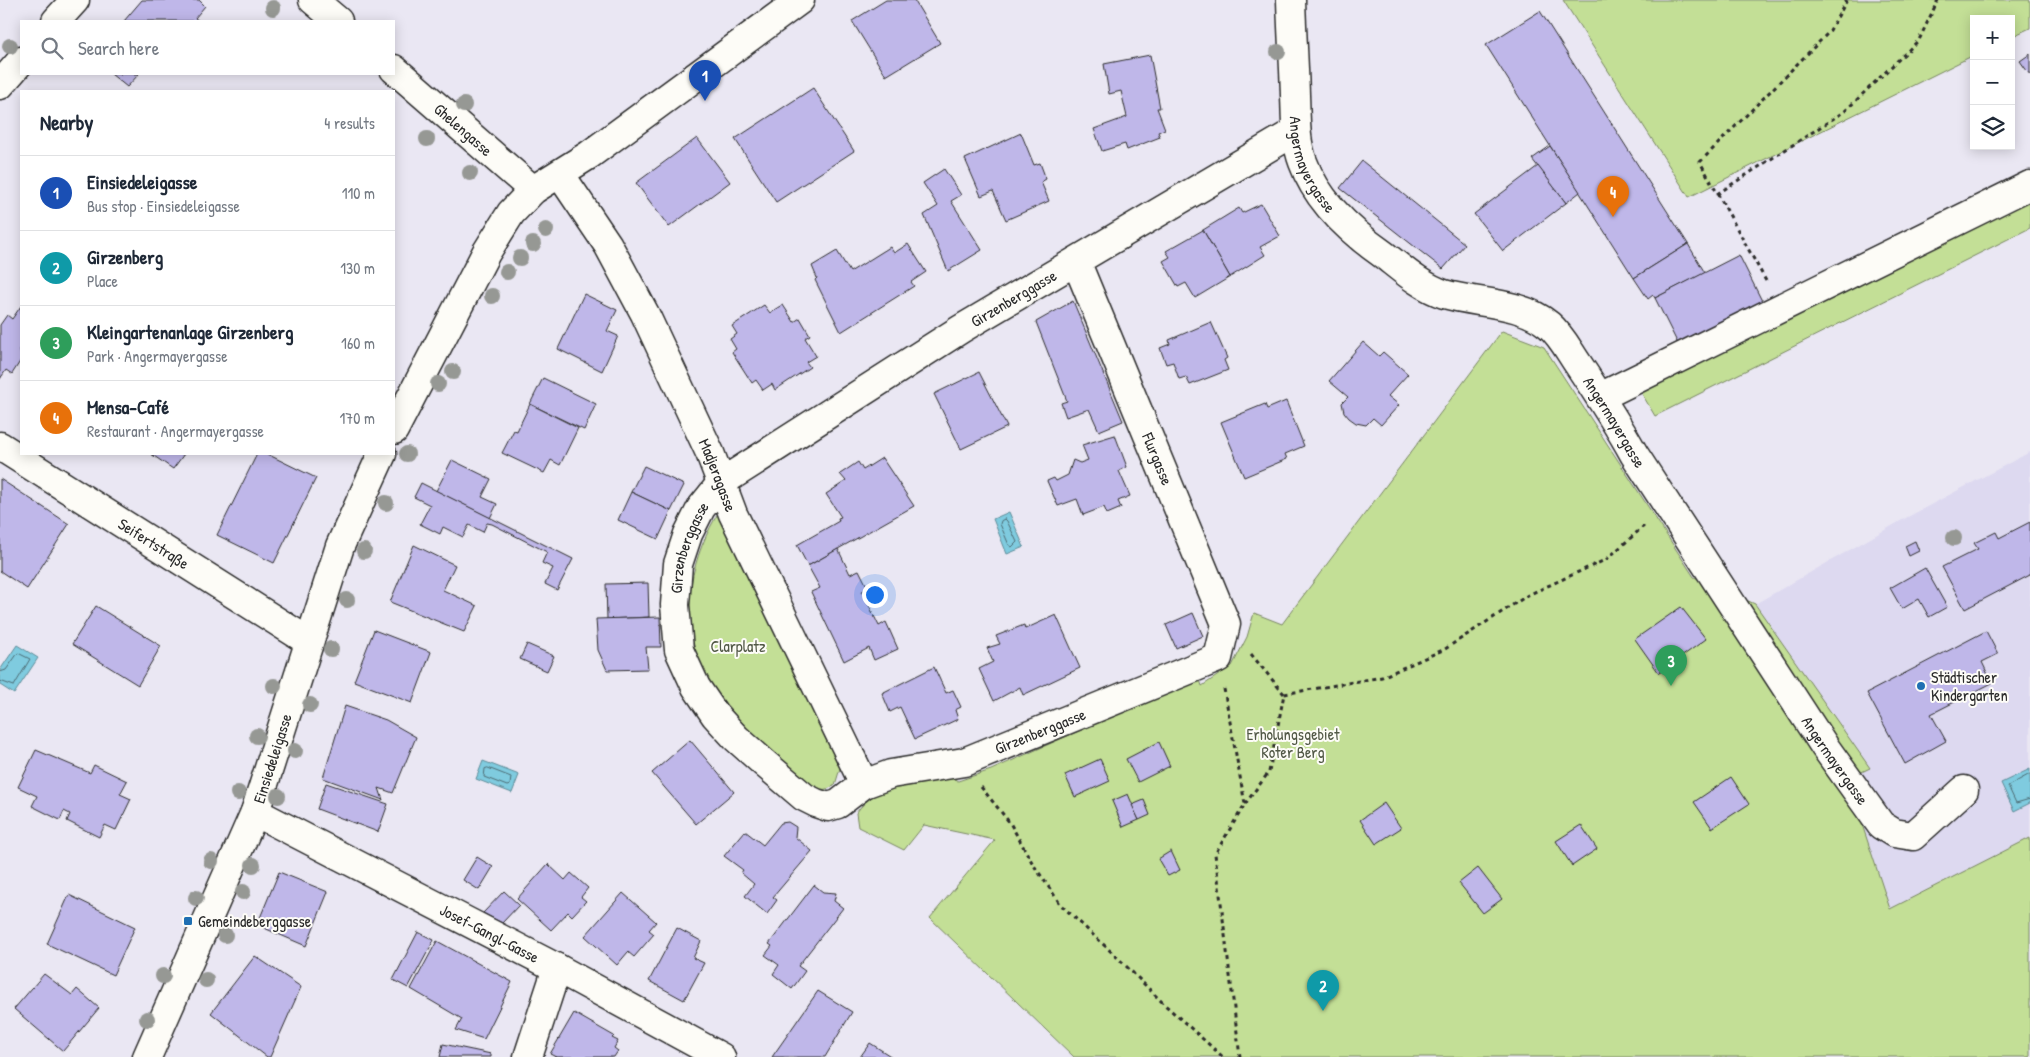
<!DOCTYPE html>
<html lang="en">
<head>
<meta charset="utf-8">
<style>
	body { margin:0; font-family:"Patrick Hand",sans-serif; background:#f6f6f7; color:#1f2937 }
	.controls { position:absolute; right:15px; top:15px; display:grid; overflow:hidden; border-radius:0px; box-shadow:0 2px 12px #0003 }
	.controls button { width:45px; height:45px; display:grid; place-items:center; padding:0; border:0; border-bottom:1px solid #e0e1e3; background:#fff; color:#1f2937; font:25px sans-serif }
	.you { position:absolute; left:874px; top:594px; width:18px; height:18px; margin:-12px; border:4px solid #fff; border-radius:50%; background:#1a73e8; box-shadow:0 0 0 8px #1a73e833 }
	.badge { display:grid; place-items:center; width:32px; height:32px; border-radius:50%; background:#0f766e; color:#fff; font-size:16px; font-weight:700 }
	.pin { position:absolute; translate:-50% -41px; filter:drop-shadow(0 1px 2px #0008) }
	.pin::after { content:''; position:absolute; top:26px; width:18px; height:15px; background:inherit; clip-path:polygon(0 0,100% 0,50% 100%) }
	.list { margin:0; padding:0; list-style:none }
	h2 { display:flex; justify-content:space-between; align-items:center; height:65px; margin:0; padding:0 20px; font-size:21px }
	h2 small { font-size:16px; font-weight:400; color:#747a83 }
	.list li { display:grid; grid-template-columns:32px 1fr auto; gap:15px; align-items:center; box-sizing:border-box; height:75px; padding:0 20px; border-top:1px solid #e0e1e3 }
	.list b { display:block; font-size:19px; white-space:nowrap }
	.list p { margin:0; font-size:16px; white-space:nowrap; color:#747a83 }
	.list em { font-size:16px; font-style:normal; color:#747a83 }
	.icon { flex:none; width:28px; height:28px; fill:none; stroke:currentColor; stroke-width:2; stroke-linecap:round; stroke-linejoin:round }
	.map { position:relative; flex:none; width:2030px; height:1057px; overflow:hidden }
	.search { position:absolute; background:#fff; box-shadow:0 2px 12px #0003; left:20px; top:20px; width:375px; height:55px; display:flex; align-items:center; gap:12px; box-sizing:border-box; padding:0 18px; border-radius:0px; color:#747a83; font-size:19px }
	.panel { position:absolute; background:#fff; box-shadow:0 2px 12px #0003; left:20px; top:90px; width:375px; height:365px; border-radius:0px }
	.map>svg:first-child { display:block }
</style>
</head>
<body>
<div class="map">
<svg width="2030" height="1057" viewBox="0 0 2030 1057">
	<rect width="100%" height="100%" fill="#eae7f3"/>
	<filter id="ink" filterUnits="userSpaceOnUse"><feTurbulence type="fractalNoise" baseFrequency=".02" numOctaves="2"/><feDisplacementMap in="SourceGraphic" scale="10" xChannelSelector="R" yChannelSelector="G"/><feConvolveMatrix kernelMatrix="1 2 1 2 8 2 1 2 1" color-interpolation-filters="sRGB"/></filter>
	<g filter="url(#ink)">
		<path fill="#ddd9f0" d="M2030,452V1057L1356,837L1869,769L1755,604L1904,519Z"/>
		<g fill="#c3df96" stroke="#778560">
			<path d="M1563,0H2030V28L2011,37V19H1974V55L1689,197Z"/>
			<path d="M2030,195V228L1655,416L1638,387Z"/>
			<path d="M1502,331L1544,347L1694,577L1755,604L1870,768L1847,779L1890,909L2030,838V1057H1074L930,918L995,840L924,825L904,850L858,827L856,813C877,784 910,782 943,773L958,781L991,770L1199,677L1202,686L1232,666L1247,637L1254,613L1282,624Z"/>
			<path d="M720,510L841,765L835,785C824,792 819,790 808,784C772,753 719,707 700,663C678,612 692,555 720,510Z"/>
		</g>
		<g fill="#7fcbdf" stroke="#5d8b97">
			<path d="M1009,512L1024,547L1007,554L993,519Z"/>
			<path d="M17,645L38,658L14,694L0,685V670Z"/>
			<path d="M483,761L519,775L512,793L476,779Z"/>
			<path d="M2030,769V803L2014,811L2001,783Z"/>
		</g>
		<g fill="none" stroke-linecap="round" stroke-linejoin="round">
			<g stroke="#4d6b73" stroke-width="1">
				<path d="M1005,519L1007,521L1017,542L1012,547L1009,545L1000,524L1001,521Z"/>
				<path d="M0,672L6,670L18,653L30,659L14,686L0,681"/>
				<path d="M488,768L511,777L510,785L507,786L484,777L485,769Z"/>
				<path d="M2030,774L2008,786L2016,803L2030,799"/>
			</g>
		</g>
		<g fill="#bfb7e9" stroke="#2b2b2b">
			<path d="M142,0H199L205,6L195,18L199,21H124Z"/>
			<path d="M886,0H914L940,43L886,76L852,21Z"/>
			<path d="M1540,11L1688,244L1634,278L1486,45Z"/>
			<path d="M2030,54V75L2020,61Z"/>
			<path d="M1150,55L1160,108H1157L1165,129L1158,132L1160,137L1127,150L1125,144L1102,151L1094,129L1127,117L1121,91L1109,94L1104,64Z"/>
			<path d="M111,74H139L127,87Z"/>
			<path d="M813,88L854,151L776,202L735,139Z"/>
			<path d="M1021,133L1034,165L1040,163L1046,179L1041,182L1049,201L1006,220L993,191L981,196L965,159Z"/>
			<path d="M697,138L730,182L669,227L636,183Z"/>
			<path d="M1550,146L1580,192L1566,203L1532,159Z"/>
			<path d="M1362,161L1465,244L1443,269L1340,188Z"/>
			<path d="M1538,166L1566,203L1503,251L1474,214Z"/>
			<path d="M944,169L961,195L951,201L982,250L948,271L924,215L938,206L923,183Z"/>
			<path d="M1261,204L1280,236L1260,247L1265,255L1230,277L1203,230L1239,208L1242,213Z"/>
			<path d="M1203,230L1230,277L1195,298L1186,283L1178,287L1163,261L1170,257L1166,251Z"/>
			<path d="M908,244L926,272L911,282L914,286L841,332L815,280L817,278L812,266L837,251L850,272L890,247L894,253Z"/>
			<path d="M1688,244L1705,273L1655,298L1653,295L1648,299L1634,278Z"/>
			<path d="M1739,255L1764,305L1680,348L1655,298Z"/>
			<path d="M584,294L617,310L607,331L618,336L602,371L558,349Z"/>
			<path d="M1073,301L1123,421L1099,431L1089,409L1066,417L1061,403L1067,401L1036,322Z"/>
			<path d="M764,305L770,313L783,305L794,322L800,318L810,335L805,338L816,356L806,362L810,367L775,390L772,384L763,390L756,380L752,383L732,352L736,349L730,339L737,334L732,326Z"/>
			<path d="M21,306V347L20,349L21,360L12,374L6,370L0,379V325L7,315L12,319Z"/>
			<path d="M1211,322L1227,358L1224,360L1228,370L1190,385L1186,377L1179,379L1173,362L1166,364L1160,348L1170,344L1169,340Z"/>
			<path d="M1363,342L1379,356L1383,352L1408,374L1388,396L1399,405L1381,425L1373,418L1366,425L1356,423L1349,418L1344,412L1342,403L1348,397L1329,381Z"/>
			<path d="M979,372L1007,427L961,449L934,394Z"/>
			<path d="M543,378L596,404L584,430L530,404Z"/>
			<path d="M1286,401L1304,446L1285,454L1287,459L1244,477L1221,422L1265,404L1267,409Z"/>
			<path d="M530,404L578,428L560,465L551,460L544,473L502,453L514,430L517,431Z"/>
			<path d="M1115,435L1127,467L1119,471L1130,496L1118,501L1121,508L1107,514L1104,507L1083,515L1077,499L1058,506L1047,481L1054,478L1056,481L1068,475L1073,460L1080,463L1088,460L1082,445Z"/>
			<path d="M151,454H184L173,469Z"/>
			<path d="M257,454H267L316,478L274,563L217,535Z"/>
			<path d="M882,458L914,506L808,566L797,545L839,521L838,518L841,517L826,494L846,481L840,474L858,462L863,470Z"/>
			<path d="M452,460L491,479L482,497L497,504L490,518L436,491Z"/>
			<path d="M644,466L684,485L671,511L631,492Z"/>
			<path d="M0,479L69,524L27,589L0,571Z"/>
			<path d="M421,483L573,559L557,590L545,584L553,568L542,563L547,552L492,524L487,523L483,532L469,525L463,537L443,527L440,534L420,524L430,505L414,497Z"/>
			<path d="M631,492L671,511L658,539L618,520Z"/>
			<path d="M2030,522V575L1965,609L1942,567L1978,549L1974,543L1996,532L1999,538Z"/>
			<path d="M1915,541L1919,551L1909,556L1905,546Z"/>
			<path d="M414,545L455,565L443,590L477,606L464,632L390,602Z"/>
			<path d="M838,549L850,574L859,570L868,588L862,591L879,626L886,622L898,649L874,660L869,648L844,661L811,592L820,588L808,566Z"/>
			<path d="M1925,568L1947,607L1929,617L1919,599L1902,609L1890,588Z"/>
			<path d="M648,583L649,617L607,619L606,584Z"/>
			<path d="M96,606L161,646L138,685L72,644Z"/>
			<path d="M1681,607L1706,639L1659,673L1635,639Z"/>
			<path d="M1193,613L1203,636L1176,648L1166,625Z"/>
			<path d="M1056,615L1080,668L1023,695L1020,687L994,701L979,669L993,662L987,648L1000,644L996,636L1024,625L1025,629Z"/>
			<path d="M660,617L661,647H646L648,669L607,670L598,650L596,619Z"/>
			<path d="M374,630L431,652L412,703L354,681Z"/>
			<path d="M1986,631L1998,654L1982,662L1992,683L1931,714L1946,741L1905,764L1867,693Z"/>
			<path d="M527,644L554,656L547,671L520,659Z"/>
			<path d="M934,667L946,693L953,690L961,707L955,710L958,719L915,739L900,707L890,712L882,693Z"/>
			<path d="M345,706L386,720L416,737L393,793L379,788L383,800L323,778Z"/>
			<path d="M690,740L734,792L696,824L652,773Z"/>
			<path d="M1159,742L1170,766L1138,782L1126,759Z"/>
			<path d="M36,750L90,773L94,765L127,781L120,794L131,799L116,830L105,825L99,837L67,821L70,814L64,811L60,820L32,806L37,796L18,787Z"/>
			<path d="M1100,759L1110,781L1075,797L1065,775Z"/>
			<path d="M1731,777L1749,804L1712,828L1694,802Z"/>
			<path d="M326,783L388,804L378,832L317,809Z"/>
			<path d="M1128,794L1139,820L1123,827L1112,801Z"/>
			<path d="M1144,800L1150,815L1139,820L1132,805Z"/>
			<path d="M1384,803L1401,828L1376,844L1360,820Z"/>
			<path d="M788,822L796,827L795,837L812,851L773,897L777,900L767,914L745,896L754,884L741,873L743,870L724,856L745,831L763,845L781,823Z"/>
			<path d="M1581,825L1597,849L1572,866L1556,841Z"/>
			<path d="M1171,851L1180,870L1168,876L1158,859Z"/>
			<path d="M477,857L493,867L479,890L463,880Z"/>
			<path d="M548,864L565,880L571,873L588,888L581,897L586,901L572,916L568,912L551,930L517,899Z"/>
			<path d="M1478,868L1502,899L1483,913L1459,883Z"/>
			<path d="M279,872L328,892L306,946L257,925Z"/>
			<path d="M814,885L823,892L836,893L834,901L843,908L798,966L805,971L792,989L773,974L779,965L765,955L772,946L769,944Z"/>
			<path d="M504,891L519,905L502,923L483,913Z"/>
			<path d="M623,893L656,922L649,930L654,934L634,957L628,952L617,965L585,936Z"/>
			<path d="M69,895L135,927L113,975L47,944Z"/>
			<path d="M677,928L701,941L693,958L704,963L684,1000L649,981Z"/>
			<path d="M418,932L434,940L408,988L393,980Z"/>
			<path d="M437,941L512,982L484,1039L456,1030L462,1019L411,989Z"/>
			<path d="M255,956L301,987L270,1057H267L211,1013Z"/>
			<path d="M44,974L72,995L77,989L99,1008L63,1051L14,1009Z"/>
			<path d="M818,991L852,1012L825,1057H772Z"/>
			<path d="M574,1013L614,1036L612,1038L618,1041L614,1048L618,1051L614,1057H556L550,1054Z"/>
			<path d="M870,1043L892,1057H860Z"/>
			<path d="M443,1044L491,1054V1057H440Z"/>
		</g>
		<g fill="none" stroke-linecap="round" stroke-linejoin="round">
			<defs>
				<g id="street">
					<path d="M313,0L338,21"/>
					<path id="s1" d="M1291,0C1292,32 1294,63 1295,95C1296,117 1295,141 1303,162C1317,201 1351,232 1384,255C1402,269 1422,287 1444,294C1478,304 1520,301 1549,325C1561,335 1569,351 1578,364C1598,394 1617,423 1634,454L1825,747L1881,825L1894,833L1913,836L1964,790"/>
					<path d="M56,21L75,0"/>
					<path id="s2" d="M394,69L533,190"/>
					<path d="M0,85L21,61"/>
					<path id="s3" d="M560,174L608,245L645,314L710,453L733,514L864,784"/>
					<path id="s4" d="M1076,261L1226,624L1218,658L964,762L891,774L864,784L838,804L828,807L816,803L804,797L764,763L736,738L715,715L696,687L679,650L675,605L678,564L688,534L701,508L722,482L961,329L1296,131"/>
					<path d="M1600,397L2030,185"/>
					<path id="s5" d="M0,446L308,641"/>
					<path id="s6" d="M255,812L557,968L721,1057"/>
					<path d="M528,1057L557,968"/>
				</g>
				<g id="secondary">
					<path d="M394,430L486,253L511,213L533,190L589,155L800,0"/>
					<path id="s7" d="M147,1057L255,812L340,546L382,454"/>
				</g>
			</defs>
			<use href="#street" stroke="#2b2b2b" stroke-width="31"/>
			<use href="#secondary" stroke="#2b2b2b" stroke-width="31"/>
			<g stroke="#2b2b2b" stroke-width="3" stroke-dasharray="4 4" stroke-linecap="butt">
				<path d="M1717,194L1845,111L1919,40L1938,0"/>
				<path d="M1766,281L1700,162L1829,32L1847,0"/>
				<path d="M1251,654L1284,694"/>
				<path d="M1224,689L1245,804L1215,854L1240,1057"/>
				<path d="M981,787L1010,823L1033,864L1061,905L1120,960L1165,1005L1223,1057"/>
				<path d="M1245,804L1269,772L1284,694L1382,677L1445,649L1528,595L1607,559L1644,526"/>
			</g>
			<use href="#street" stroke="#fdfcf7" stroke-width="28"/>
			<use href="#secondary" stroke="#fdfcf7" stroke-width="28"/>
		</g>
		<g fill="#969894">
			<circle cx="273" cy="8" r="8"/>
			<circle cx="10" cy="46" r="8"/>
			<circle cx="1278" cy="52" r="8"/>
			<circle cx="464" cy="105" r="8"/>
			<circle cx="427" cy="139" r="8"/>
			<circle cx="470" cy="173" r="8"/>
			<circle cx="546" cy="230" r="8"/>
			<circle cx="533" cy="244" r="8"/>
			<circle cx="520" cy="258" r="8"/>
			<circle cx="507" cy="272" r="8"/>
			<circle cx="492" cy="296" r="8"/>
			<circle cx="453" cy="372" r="8"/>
			<circle cx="438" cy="384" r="8"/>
			<circle cx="407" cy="454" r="8"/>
			<circle cx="386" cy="503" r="8"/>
			<circle cx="1954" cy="538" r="8"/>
			<circle cx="364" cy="551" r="8"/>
			<circle cx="347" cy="600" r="8"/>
			<circle cx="331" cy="649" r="8"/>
			<circle cx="274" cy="686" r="8"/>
			<circle cx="310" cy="705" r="8"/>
			<circle cx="257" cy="736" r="8"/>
			<circle cx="295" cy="751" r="8"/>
			<circle cx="238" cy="793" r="8"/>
			<circle cx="278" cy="796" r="8"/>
			<circle cx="211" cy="861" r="8"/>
			<circle cx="253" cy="865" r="8"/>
			<circle cx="243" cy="892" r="8"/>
			<circle cx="196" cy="898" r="8"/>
			<circle cx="225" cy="935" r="8"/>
			<circle cx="163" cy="976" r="8"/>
			<circle cx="206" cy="980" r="8"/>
			<circle cx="147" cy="1019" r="8"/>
		</g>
	</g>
	<g fill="#1f6fb2" stroke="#fdfcf7" stroke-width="2">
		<circle cx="1921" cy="686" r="5"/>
		<rect x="183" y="916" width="10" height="10" rx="2.5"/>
	</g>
	<g text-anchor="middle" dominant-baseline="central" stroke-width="4" stroke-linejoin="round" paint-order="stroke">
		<g font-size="16" fill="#2b2b2b" stroke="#fdfcf7">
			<text stroke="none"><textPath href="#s2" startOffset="92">Ghelengasse</textPath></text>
			<text stroke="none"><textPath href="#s1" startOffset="168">Angermayergasse</textPath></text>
			<text stroke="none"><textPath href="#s4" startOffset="1595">Girzenberggasse</textPath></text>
			<text stroke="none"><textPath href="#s1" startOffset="588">Angermayergasse</textPath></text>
			<text stroke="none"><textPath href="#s4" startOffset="214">Flurgasse</textPath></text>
			<text stroke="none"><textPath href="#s3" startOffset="341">Madjeragasse</textPath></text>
			<text stroke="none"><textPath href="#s5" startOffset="182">Seifertstraße</textPath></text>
			<text stroke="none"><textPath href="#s4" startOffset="1175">Girzenberggasse</textPath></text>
			<text transform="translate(1040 731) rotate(-22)">Girzenberggasse</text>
			<text stroke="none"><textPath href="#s7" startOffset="324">Einsiedeleigasse</textPath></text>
			<text stroke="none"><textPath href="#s1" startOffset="992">Angermayergasse</textPath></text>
			<text stroke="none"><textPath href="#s6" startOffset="264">Josef-Gangl-Gasse</textPath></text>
		</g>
		<g font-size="16" fill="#515846" stroke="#fdfcf7">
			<text x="738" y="646">Clarplatz</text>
			<text x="1293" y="734">Erholungsgebiet<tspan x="1293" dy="18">Roter Berg</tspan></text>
		</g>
		<g font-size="16" fill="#2b2b2b" stroke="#fdfcf7" text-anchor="start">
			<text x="1931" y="677">Städtischer<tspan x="1931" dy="18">Kindergarten</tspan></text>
			<text x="198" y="921">Gemeindeberggasse</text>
		</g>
	</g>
</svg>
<div class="controls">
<button>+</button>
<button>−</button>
<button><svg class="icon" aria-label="layers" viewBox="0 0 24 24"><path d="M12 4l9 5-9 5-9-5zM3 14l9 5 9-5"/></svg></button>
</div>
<div class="you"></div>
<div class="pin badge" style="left:705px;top:101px;background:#1a4fb4">1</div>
<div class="pin badge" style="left:1323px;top:1011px;background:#0f9aa8">2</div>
<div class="pin badge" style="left:1671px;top:686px;background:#2e9e5b">3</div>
<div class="pin badge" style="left:1613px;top:217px;background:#e8710a">4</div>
<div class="search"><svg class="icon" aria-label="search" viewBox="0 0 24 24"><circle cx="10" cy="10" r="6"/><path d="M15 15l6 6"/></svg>Search here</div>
<section class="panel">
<h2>Nearby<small>4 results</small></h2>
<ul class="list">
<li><span class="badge" style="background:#1a4fb4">1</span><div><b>Einsiedeleigasse</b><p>Bus stop · Einsiedeleigasse</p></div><em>110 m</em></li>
<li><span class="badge" style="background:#0f9aa8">2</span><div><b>Girzenberg</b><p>Place</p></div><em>130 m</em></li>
<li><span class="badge" style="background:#2e9e5b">3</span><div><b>Kleingartenanlage Girzenberg</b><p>Park · Angermayergasse</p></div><em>160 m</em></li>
<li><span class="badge" style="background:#e8710a">4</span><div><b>Mensa-Café</b><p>Restaurant · Angermayergasse</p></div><em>170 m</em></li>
</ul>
</section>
</div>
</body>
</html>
